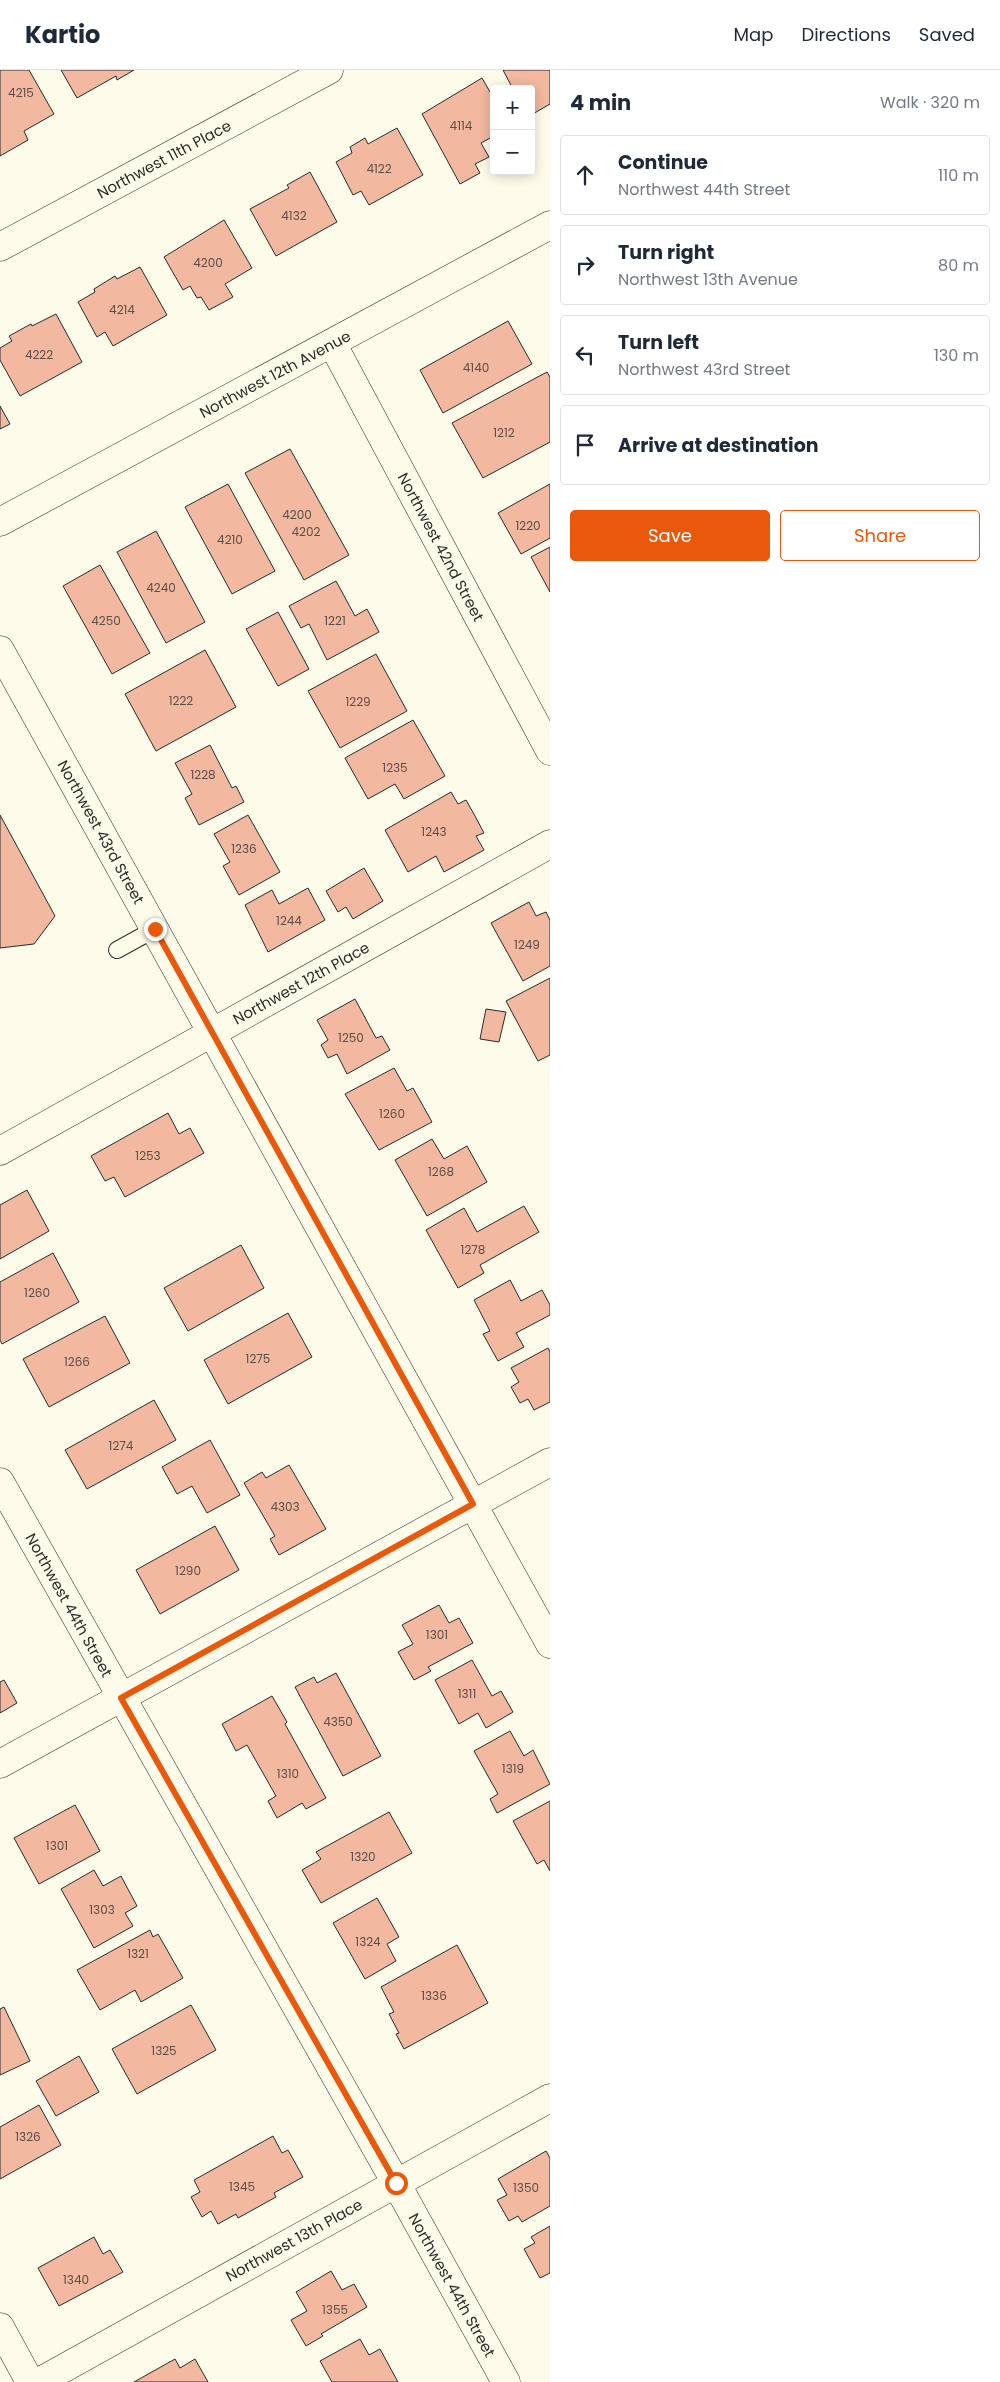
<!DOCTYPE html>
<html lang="en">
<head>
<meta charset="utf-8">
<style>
	body { margin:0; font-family:Poppins,sans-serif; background:#f6f6f7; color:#1f2937 }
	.controls { position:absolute; right:15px; top:15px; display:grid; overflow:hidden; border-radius:5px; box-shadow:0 2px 12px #0003 }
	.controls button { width:45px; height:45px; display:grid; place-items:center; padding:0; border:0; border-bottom:1px solid #e0e1e3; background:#fff; color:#1f2937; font:25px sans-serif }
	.stop { position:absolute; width:15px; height:15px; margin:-11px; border:4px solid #ea580c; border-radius:50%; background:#fff }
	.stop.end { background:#ea580c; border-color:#fff; box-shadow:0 1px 5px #0008 }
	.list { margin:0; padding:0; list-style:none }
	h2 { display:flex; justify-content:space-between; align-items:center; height:65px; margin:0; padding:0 20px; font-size:21px }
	h2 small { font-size:16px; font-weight:400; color:#747a83 }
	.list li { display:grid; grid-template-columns:32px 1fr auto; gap:15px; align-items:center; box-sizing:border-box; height:80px; margin:0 10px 10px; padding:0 10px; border:1px solid #e0e1e3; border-radius:5px }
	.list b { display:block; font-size:19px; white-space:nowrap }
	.list p { margin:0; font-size:16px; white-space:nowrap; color:#747a83 }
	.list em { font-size:16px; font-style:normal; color:#747a83 }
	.actions { display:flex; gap:10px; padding:15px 20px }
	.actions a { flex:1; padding:11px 0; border:1px solid #ea580c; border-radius:5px; text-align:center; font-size:18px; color:#ea580c }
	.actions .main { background:#ea580c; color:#fff }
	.icon { flex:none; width:28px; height:28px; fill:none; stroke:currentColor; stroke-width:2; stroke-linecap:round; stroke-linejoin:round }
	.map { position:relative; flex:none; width:550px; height:2312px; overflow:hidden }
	header { display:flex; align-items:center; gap:30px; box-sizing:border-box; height:70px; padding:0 25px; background:#fff; border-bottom:1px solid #e0e1e3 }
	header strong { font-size:24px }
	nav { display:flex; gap:28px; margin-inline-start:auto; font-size:18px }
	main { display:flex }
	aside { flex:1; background:#fff }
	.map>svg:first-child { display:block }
</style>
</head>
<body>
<header>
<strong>Kartio</strong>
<nav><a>Map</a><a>Directions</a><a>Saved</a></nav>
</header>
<main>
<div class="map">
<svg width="550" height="2312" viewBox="0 0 550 2312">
	<rect width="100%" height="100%" fill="#fdfbea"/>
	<g fill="#f2b8a0" stroke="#2b2b2b">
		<path d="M0,0H29L54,44L24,61L28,70L0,86Z"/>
		<path d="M61,0H134L117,10L116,6L77,28Z"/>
		<path d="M503,0H550V34L531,45V19H513Z"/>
		<path d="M482,8L494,29V66L481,73L489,87L475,94L480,103L460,114L422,44Z"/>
		<path d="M397,58L423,105L369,135L361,121L353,125L336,92L352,83L350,77L365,68L368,74Z"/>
		<path d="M310,102L337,152L276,186L250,139L289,118L287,115Z"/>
		<path d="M224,150L252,198L225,214L233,227L209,240L201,227L197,228L190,216L183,220L164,187Z"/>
		<path d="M140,197L167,245L113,276L105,262L97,267L78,232L95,222L94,219L115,206L117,209Z"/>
		<path d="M56,244L82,292L20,326L0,290V278L12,271L9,266L31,254L32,256Z"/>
		<path d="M508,251L532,294L443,343L420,300Z"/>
		<path d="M547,302L550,307V372L483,408L452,353Z"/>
		<path d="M0,336L10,354L0,359Z"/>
		<path d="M290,379L349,485L304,510L245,403Z"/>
		<path d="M228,414L275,501L232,524L185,437Z"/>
		<path d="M550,414V468L521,484L498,443Z"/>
		<path d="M156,461L205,552L166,573L117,482Z"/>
		<path d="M550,477V522L531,487Z"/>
		<path d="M100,495L150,583L112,604L63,516Z"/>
		<path d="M336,511L355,546L367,539L379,562L327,590L309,554L301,558L289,536Z"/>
		<path d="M278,542L309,599L278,616L246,559Z"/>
		<path d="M205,580L236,637L156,681L125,624Z"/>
		<path d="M376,584L407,641L340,678L308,621Z"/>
		<path d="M413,650L445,706L404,729L395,714L368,729L345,688Z"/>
		<path d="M210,675L232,718L236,716L244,732L199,755L185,728L192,724L175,693Z"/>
		<path d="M451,722L458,734L466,730L475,746L484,763L476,766L484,780L444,802L436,786L408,802L385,760Z"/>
		<path d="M0,745L55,846L34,874L0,878Z"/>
		<path d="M248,745L280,802L239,825L223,796L230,792L214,764Z"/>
		<path d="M364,798L383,831L353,849L346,837L338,842L326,821Z"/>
		<path d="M308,818L325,850L268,882L245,835L272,820L279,834Z"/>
		<path d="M529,832L536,846L546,842L550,850V896L523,911L491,853Z"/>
		<path d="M550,908V985L538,991L506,931Z"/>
		<path d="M355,929L376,968L382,966L390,980L347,1004L337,984L328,988L321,975L328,970L317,950Z"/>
		<path d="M486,939L506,942L499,972L480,969Z"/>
		<path d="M394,998L407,1021L413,1018L432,1052L379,1080L345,1024Z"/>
		<path d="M168,1043L179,1064L190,1058L204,1083L125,1127L114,1107L105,1111L91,1086Z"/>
		<path d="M432,1069L444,1089L467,1076L487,1112L427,1146L395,1090Z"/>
		<path d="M27,1120L49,1161L0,1189V1135Z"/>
		<path d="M524,1136L539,1162L480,1195L484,1203L458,1218L426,1160L464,1138L477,1162Z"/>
		<path d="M241,1175L264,1218L188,1261L164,1218Z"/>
		<path d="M53,1183L79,1232L2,1274L0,1270V1212Z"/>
		<path d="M510,1210L521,1231L542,1220L550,1235V1245L516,1263L524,1277L498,1291L483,1264L490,1261L474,1230Z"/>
		<path d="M288,1243L312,1287L228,1334L204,1290Z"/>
		<path d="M105,1246L130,1293L49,1337L23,1289Z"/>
		<path d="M548,1278L550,1282V1332L534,1340L528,1329L520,1333L511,1317L519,1312L511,1298Z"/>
		<path d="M154,1330L176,1370L87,1419L65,1380Z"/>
		<path d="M210,1370L240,1425L207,1443L192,1416L177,1424L162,1397Z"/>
		<path d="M289,1395L326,1459L279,1485L270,1469L275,1466L244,1413L262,1402L266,1408Z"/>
		<path d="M215,1456L239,1500L160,1544L136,1500Z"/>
		<path d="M439,1535L449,1553L459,1548L473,1573L428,1597L431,1601L414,1610L398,1582L413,1574L402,1555Z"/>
		<path d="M472,1590L492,1626L501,1621L513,1642L486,1658L478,1643L459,1654L435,1610Z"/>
		<path d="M336,1603L381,1686L343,1706L295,1617L314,1607L317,1613Z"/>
		<path d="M4,1610L17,1633L0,1643V1612Z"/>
		<path d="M272,1626L287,1652L285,1654L326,1728L306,1739L302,1733L277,1748L268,1731L276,1726L247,1675L236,1681L222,1654Z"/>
		<path d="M510,1661L524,1686L533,1680L550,1714L497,1743L490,1729L498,1724L474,1681Z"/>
		<path d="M550,1731V1801L544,1790L537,1794L513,1751Z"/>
		<path d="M75,1735L100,1781L39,1814L14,1768Z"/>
		<path d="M389,1742L412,1783L321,1833L302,1800L321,1789L316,1782Z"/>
		<path d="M94,1800L103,1816L121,1806L137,1836L125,1843L133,1856L94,1878L61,1819Z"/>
		<path d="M377,1828L399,1867L387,1874L396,1891L365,1909L333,1853Z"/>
		<path d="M150,1860L153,1867L158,1864L183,1908L141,1932L135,1920L100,1940L77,1900Z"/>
		<path d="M457,1875L488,1933L404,1979L396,1964L399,1963L389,1944L394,1942L381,1917Z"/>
		<path d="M191,1935L216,1980L137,2024L112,1979Z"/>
		<path d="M4,1937L30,1991L0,2005V1939Z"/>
		<path d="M79,1986L99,2022L56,2046L36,2011Z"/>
		<path d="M39,2035L61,2075L0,2109V2057Z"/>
		<path d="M273,2066L282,2083L288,2080L303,2107L274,2123L276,2127L238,2148L236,2144L218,2154L211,2141L202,2147L191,2127L200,2122L194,2110Z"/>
		<path d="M546,2081L550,2088V2136L522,2152L518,2146L509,2151L497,2130L507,2125L498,2109Z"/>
		<path d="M550,2156V2203L540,2208L524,2179L535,2173L531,2167Z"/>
		<path d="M94,2167L103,2184L110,2180L123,2202L59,2236L38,2198Z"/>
		<path d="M331,2201L342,2220L354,2214L367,2237L321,2264L323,2266L306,2276L291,2250L307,2241L296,2222Z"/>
		<path d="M360,2269L369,2285L380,2279L398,2312H332L320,2291Z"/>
		<path d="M175,2289L180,2298L195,2289L208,2312H134Z"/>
	</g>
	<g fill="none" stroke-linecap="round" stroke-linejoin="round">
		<defs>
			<path id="lane" d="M117,880L155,859"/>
			<g id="street">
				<path d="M0,177L329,0"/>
				<path d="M332,273L550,681"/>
				<path d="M0,580L550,1574"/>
				<path d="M0,1081L550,774"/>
				<path d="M0,1412L396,2113L506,2312"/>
				<path d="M0,1694L550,1392"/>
				<path d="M0,2257L30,2312"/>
				<path d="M39,2312L550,2028"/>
			</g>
			<path id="secondary" d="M0,452L550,155"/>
		</defs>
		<use href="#lane" stroke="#2b2b2b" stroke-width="18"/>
		<use href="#street" stroke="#2b2b2b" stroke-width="29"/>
		<use href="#secondary" stroke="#2b2b2b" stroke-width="29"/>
		<use href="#lane" stroke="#fdfbea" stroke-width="16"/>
		<use href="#street" stroke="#fdfbea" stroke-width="28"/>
		<use href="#secondary" stroke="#fdfbea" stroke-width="28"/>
	</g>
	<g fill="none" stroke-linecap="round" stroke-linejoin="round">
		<path stroke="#ea580c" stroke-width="6" d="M155,859L473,1434L121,1628L396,2113"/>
	</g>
	<g text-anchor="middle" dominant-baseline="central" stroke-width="4" stroke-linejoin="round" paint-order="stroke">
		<g font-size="12" fill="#5d4e48">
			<text x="21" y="22">4215</text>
			<text x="461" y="55">4114</text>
			<text x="379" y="98">4122</text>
			<text x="294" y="145">4132</text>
			<text x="208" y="192">4200</text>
			<text x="122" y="239">4214</text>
			<text x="39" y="284">4222</text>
			<text x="476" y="297">4140</text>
			<text x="504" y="362">1212</text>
			<text x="297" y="444">4200</text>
			<text x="528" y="455">1220</text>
			<text x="306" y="461">4202</text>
			<text x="230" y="469">4210</text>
			<text x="161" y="517">4240</text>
			<text x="106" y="550">4250</text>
			<text x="335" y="550">1221</text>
			<text x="181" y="630">1222</text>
			<text x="358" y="631">1229</text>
			<text x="395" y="697">1235</text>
			<text x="203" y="704">1228</text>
			<text x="434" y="761">1243</text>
			<text x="244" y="778">1236</text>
			<text x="289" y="850">1244</text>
			<text x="527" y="874">1249</text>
			<text x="351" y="967">1250</text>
			<text x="392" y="1043">1260</text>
			<text x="148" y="1085">1253</text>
			<text x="441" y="1101">1268</text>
			<text x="473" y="1179">1278</text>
			<text x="37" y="1222">1260</text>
			<text x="258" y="1288">1275</text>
			<text x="77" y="1291">1266</text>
			<text x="121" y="1375">1274</text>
			<text x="285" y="1436">4303</text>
			<text x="188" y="1500">1290</text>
			<text x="437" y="1564">1301</text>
			<text x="467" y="1623">1311</text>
			<text x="338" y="1651">4350</text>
			<text x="513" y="1698">1319</text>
			<text x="288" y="1703">1310</text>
			<text x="57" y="1775">1301</text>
			<text x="363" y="1786">1320</text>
			<text x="102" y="1839">1303</text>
			<text x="368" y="1871">1324</text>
			<text x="138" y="1883">1321</text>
			<text x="434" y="1925">1336</text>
			<text x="164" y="1980">1325</text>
			<text x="28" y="2066">1326</text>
			<text x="242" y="2116">1345</text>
			<text x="526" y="2117">1350</text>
			<text x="76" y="2209">1340</text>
			<text x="335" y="2239">1355</text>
		</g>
		<g font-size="15" fill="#2b2b2b" stroke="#fdfbea">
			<text transform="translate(164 89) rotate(-28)">Northwest 11th Place</text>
			<text transform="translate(275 304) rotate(-28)">Northwest 12th Avenue</text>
			<text transform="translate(441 477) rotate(62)">Northwest 42nd Street</text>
			<text transform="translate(101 762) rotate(61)">Northwest 43rd Street</text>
			<text transform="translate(301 913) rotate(-29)">Northwest 12th Place</text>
			<text transform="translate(69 1535) rotate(61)">Northwest 44th Street</text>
			<text transform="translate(294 2170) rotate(-29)">Northwest 13th Place</text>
			<text transform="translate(452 2215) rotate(61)">Northwest 44th Street</text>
		</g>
	</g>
</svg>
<div class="controls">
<button>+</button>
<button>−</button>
</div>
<div class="stop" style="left:396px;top:2113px"></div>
<div class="stop end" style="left:155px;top:859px"></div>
</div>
<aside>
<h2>4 min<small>Walk · 320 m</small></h2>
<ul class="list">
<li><svg class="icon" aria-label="ahead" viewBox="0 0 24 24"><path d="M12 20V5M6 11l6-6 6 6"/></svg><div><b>Continue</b><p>Northwest 44th Street</p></div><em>110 m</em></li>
<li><svg class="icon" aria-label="right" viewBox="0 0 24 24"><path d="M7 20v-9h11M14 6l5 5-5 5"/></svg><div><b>Turn right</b><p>Northwest 13th Avenue</p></div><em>80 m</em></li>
<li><svg class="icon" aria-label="left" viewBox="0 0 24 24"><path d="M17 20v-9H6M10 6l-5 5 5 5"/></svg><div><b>Turn left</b><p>Northwest 43rd Street</p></div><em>130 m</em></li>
<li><svg class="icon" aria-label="arrive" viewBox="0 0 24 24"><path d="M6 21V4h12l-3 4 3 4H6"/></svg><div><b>Arrive at destination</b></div></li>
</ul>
<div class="actions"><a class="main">Save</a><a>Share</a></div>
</aside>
</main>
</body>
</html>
